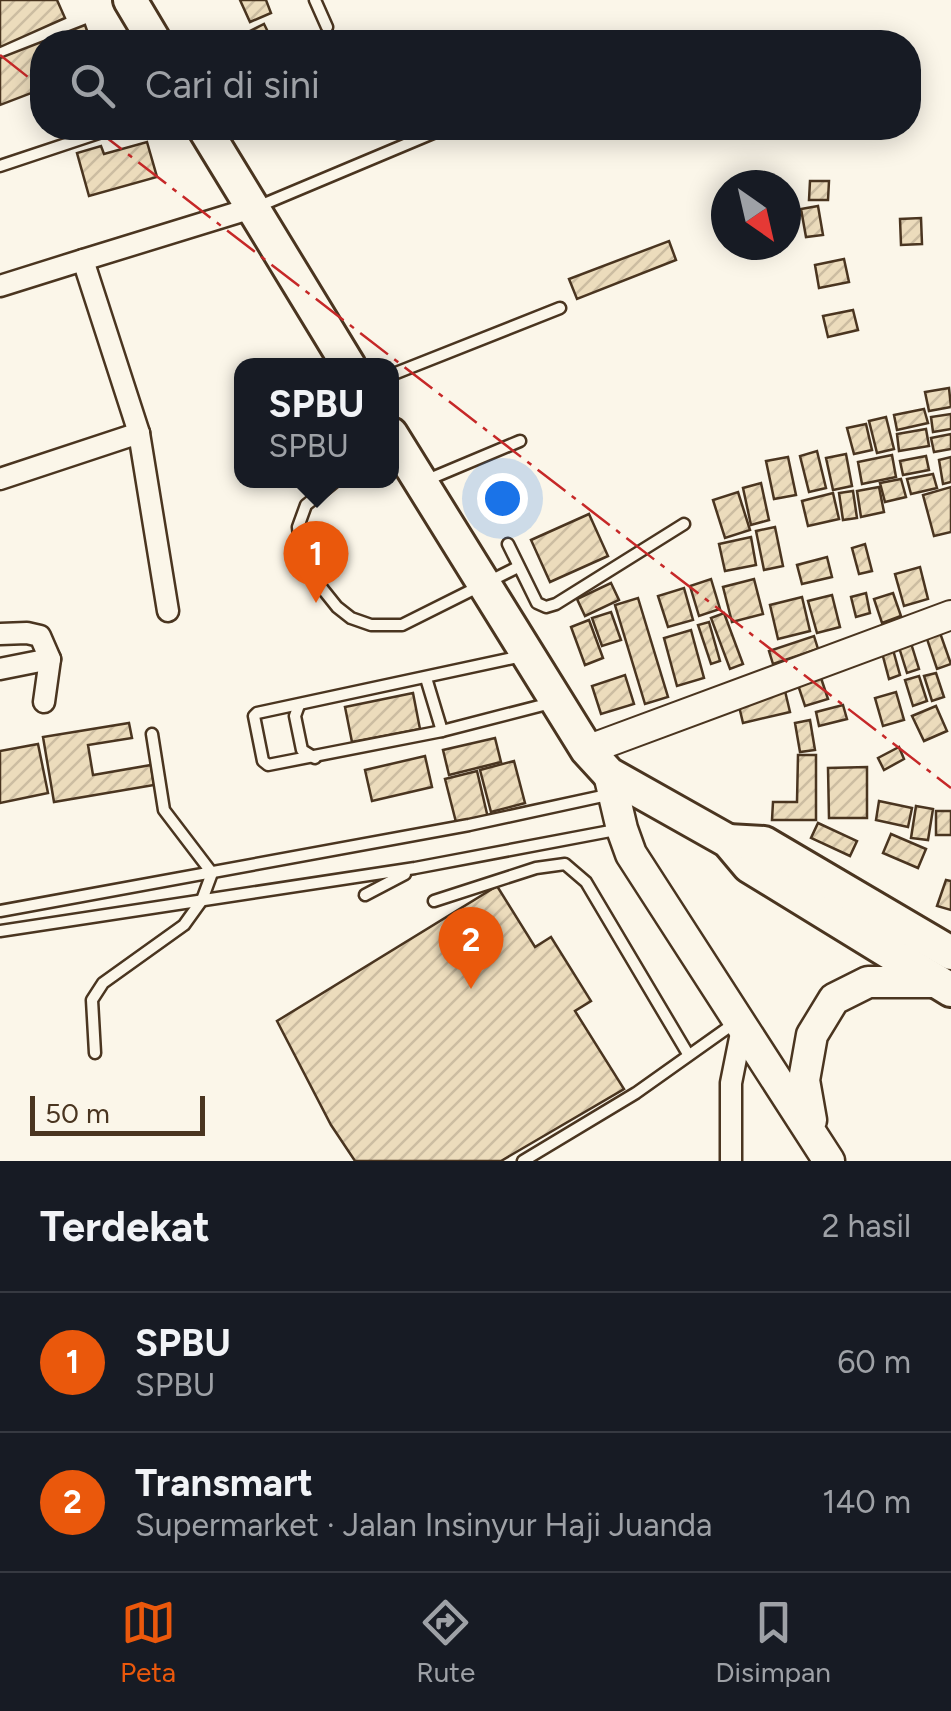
<!DOCTYPE html>
<html lang="id">
<head>
<meta charset="utf-8">
<style>
	body { margin:0; font-family:Figtree,sans-serif; background:#242831; color:#f1f3f6 }
	.compass { position:absolute; left:711px; top:170px; width:90px; height:90px; border-radius:50%; background:#171b24; box-shadow:0 5px 25px #0003; rotate:146deg }
	.scale { position:absolute; left:30px; bottom:25px; width:175px; box-sizing:border-box; padding-left:10px; border:5px solid #4a3520; border-top:0; font-size:28px; line-height:35px; white-space:nowrap; color:#4a3520; -webkit-text-stroke:8px #fbf6e9; paint-order:stroke }
	.you { position:absolute; left:502px; top:498px; width:35px; height:35px; margin:-25px; border:8px solid #fff; border-radius:50%; background:#1a73e8; box-shadow:0 0 0 15px #1a73e833 }
	.badge { display:grid; place-items:center; width:65px; height:65px; border-radius:50%; background:#ea580c; color:#fff; font-size:32px; font-weight:700 }
	.pin { position:absolute; translate:-50% -82px; filter:drop-shadow(0 2px 5px #0008) }
	.pin::after { content:''; position:absolute; top:52px; width:35px; height:30px; background:inherit; clip-path:polygon(0 0,100% 0,50% 100%) }
	.popup { position:absolute; left:234px; top:358px; width:165px; height:130px; box-sizing:border-box; display:grid; place-content:center; border-radius:20px; background:#171b24; filter:drop-shadow(0 2px 8px #0005); font-size:32px; white-space:nowrap; color:#9ea1a6 }
	.popup b { font-size:38px; color:#f1f3f6 }
	.popup::after { content:''; position:absolute; left:50%; top:100%; margin-left:-20px; border:20px solid transparent; border-top-color:#171b24 }
	.list { margin:0; padding:0; list-style:none }
	h2 { display:flex; justify-content:space-between; align-items:center; height:130px; margin:0; padding:0 40px; font-size:42px }
	h2 small { font-size:32px; font-weight:400; color:#9ea1a6 }
	.list li { display:grid; grid-template-columns:65px 1fr auto; gap:30px; align-items:center; box-sizing:border-box; height:140px; padding:0 40px; border-top:2px solid #363941 }
	.list b { display:block; font-size:38px; white-space:nowrap }
	.list p { margin:0; font-size:32px; white-space:nowrap; color:#9ea1a6 }
	.list em { font-size:32px; font-style:normal; color:#9ea1a6 }
	.icon { flex:none; width:55px; height:55px; fill:none; stroke:currentColor; stroke-width:2; stroke-linecap:round; stroke-linejoin:round }
	.map { position:relative; flex:none; width:951px; height:1161px; overflow:hidden }
	.search { position:absolute; background:#171b24; box-shadow:0 5px 25px #0003; left:30px; right:30px; top:30px; height:110px; display:flex; align-items:center; gap:25px; box-sizing:border-box; padding:0 35px; border-radius:40px; color:#9ea1a6; font-size:38px }
	.sheet { height:410px; background:#171b24 }
	nav { display:flex; justify-content:space-around; align-items:center; box-sizing:border-box; height:140px; border-top:2px solid #363941; background:#171b24; font-size:28px; color:#9ea1a6 }
	nav a { display:grid; justify-items:center; gap:5px }
	nav .on { color:#ea580c }
	.map>svg:first-child { display:block }
</style>
</head>
<body>
<div class="map">
<svg width="951" height="1161" viewBox="0 0 951 1161">
	<defs>
		<pattern id="building-hatch" width="6" height="6" patternUnits="userSpaceOnUse" patternTransform="scale(2.5)"><rect width="6" height="6" fill="#ecdcbc"/><path d="M-1 1l2-2M0 6l6-6M5 7l2-2" fill="none" stroke="#ccbda1"/></pattern>
	</defs>
	<rect width="100%" height="100%" fill="#fbf6e9"/>
	<g fill="url(#building-hatch)" stroke="#4a3520" stroke-width="2.5">
		<path d="M0,0H57L65,18L0,47Z"/>
		<path d="M240,0H266L271,13L250,22Z"/>
		<path d="M264,24L273,42H248L244,34Z"/>
		<path d="M85,25L91,42H42V89L0,105V58Z"/>
		<path d="M147,142L157,177L89,196L77,153L101,146L104,154Z"/>
		<path d="M810,181H829L828,200H809Z"/>
		<path d="M818,206L823,235L806,237L801,209Z"/>
		<path d="M921,218L922,244L901,245L900,219Z"/>
		<path d="M669,241L676,260L577,299L569,279Z"/>
		<path d="M844,259L849,282L819,288L815,265Z"/>
		<path d="M853,310L858,330L828,337L823,316Z"/>
		<path d="M949,388L951,407L929,411L925,392Z"/>
		<path d="M924,409L928,423L897,430L894,415Z"/>
		<path d="M951,414V429L933,432L931,417Z"/>
		<path d="M886,417L894,449L877,453L869,421Z"/>
		<path d="M866,424L872,450L854,454L847,428Z"/>
		<path d="M926,429L929,446L899,451L897,434Z"/>
		<path d="M951,434V449L934,452L931,438Z"/>
		<path d="M817,451L826,488L809,492L800,456Z"/>
		<path d="M846,454L852,486L833,490L826,458Z"/>
		<path d="M892,455L896,477L862,484L858,462Z"/>
		<path d="M926,456L929,470L903,475L900,461Z"/>
		<path d="M788,457L796,495L774,499L766,461Z"/>
		<path d="M951,457V482L943,484L939,460Z"/>
		<path d="M933,474L937,488L911,494L907,479Z"/>
		<path d="M901,479L906,497L885,502L880,483Z"/>
		<path d="M761,483L769,520L751,525L743,488Z"/>
		<path d="M879,487L884,512L861,517L857,491Z"/>
		<path d="M951,487V532L934,536L923,495Z"/>
		<path d="M853,491L857,518L843,520L839,493Z"/>
		<path d="M738,492L750,530L725,538L713,500Z"/>
		<path d="M833,493L839,519L808,526L802,501Z"/>
		<path d="M589,514L608,556L550,582L531,540Z"/>
		<path d="M775,527L783,566L764,570L756,531Z"/>
		<path d="M751,537L756,565L725,571L719,544Z"/>
		<path d="M865,544L872,571L859,574L852,548Z"/>
		<path d="M827,557L832,577L802,584L797,565Z"/>
		<path d="M920,567L928,599L904,606L895,574Z"/>
		<path d="M711,579L720,609L699,616L690,586Z"/>
		<path d="M754,579L763,614L732,622L723,587Z"/>
		<path d="M611,583L619,600L585,616L577,599Z"/>
		<path d="M684,588L693,620L668,627L658,596Z"/>
		<path d="M866,593L870,613L856,617L851,597Z"/>
		<path d="M893,593L901,616L882,623L874,599Z"/>
		<path d="M832,595L840,627L817,633L808,601Z"/>
		<path d="M802,597L810,631L778,639L770,605Z"/>
		<path d="M638,598L668,697L645,704L615,605Z"/>
		<path d="M611,612L621,640L602,646L592,618Z"/>
		<path d="M724,613L743,664L730,669L711,618Z"/>
		<path d="M589,620L603,658L585,665L571,627Z"/>
		<path d="M709,622L720,661L711,664L698,625Z"/>
		<path d="M691,630L704,678L677,686L664,638Z"/>
		<path d="M939,630L951,664L937,669L926,636Z"/>
		<path d="M814,636L818,649L773,664L769,651Z"/>
		<path d="M910,640L919,669L907,673L898,644Z"/>
		<path d="M892,646L900,675L889,679L881,649Z"/>
		<path d="M936,673L944,697L932,701L924,676Z"/>
		<path d="M625,675L634,704L601,714L592,686Z"/>
		<path d="M820,675L828,699L805,706L797,682Z"/>
		<path d="M919,676L927,701L913,706L905,680Z"/>
		<path d="M785,691L790,712L743,723L738,702Z"/>
		<path d="M896,692L904,720L883,726L875,698Z"/>
		<path d="M413,693L420,729L352,742L345,707Z"/>
		<path d="M843,705L847,719L819,726L816,712Z"/>
		<path d="M936,706L947,731L924,741L912,716Z"/>
		<path d="M810,720L815,750L800,752L795,723Z"/>
		<path d="M129,723L132,738L88,745L93,775L151,765L154,785L54,802L43,737Z"/>
		<path d="M495,738L501,762L449,775L443,750Z"/>
		<path d="M38,744L48,793L0,803V751Z"/>
		<path d="M899,747L904,759L884,770L878,758Z"/>
		<path d="M798,755H816V820H772L773,802H797Z"/>
		<path d="M425,756L432,787L372,801L365,770Z"/>
		<path d="M514,761L525,803L491,812L480,770Z"/>
		<path d="M867,767V818H829L828,768Z"/>
		<path d="M477,771L488,818L457,826L445,779Z"/>
		<path d="M879,801L912,808L908,827L876,820Z"/>
		<path d="M916,806L933,809L928,840L911,838Z"/>
		<rect x="936" y="811" width="15" height="24"/>
		<path d="M818,823L857,841L850,856L811,838Z"/>
		<path d="M891,834L926,849L918,868L883,853Z"/>
		<path d="M946,880L951,881V910L937,906Z"/>
		<path d="M497,886L535,947L551,937L591,1001L575,1011L624,1089L501,1161H355L331,1125L277,1021Z"/>
	</g>
	<g fill="none" stroke-linecap="round" stroke-linejoin="round">
		<defs>
			<g id="service">
				<path d="M315,0L327,27"/>
				<path d="M0,166L114,128"/>
				<path d="M257,207L445,128"/>
				<path d="M391,375L560,308"/>
				<path d="M337,480L306,505L298,527L300,548L309,572L337,607L351,618L371,625H402L518,567"/>
				<path d="M427,480L520,441"/>
				<path d="M508,544L537,603L546,607L556,604L684,524"/>
				<path d="M522,656L257,713L254,716L263,761L268,765L442,731L551,703"/>
				<path d="M426,678L442,731"/>
				<path d="M299,705L295,716L302,750L315,758"/>
				<path d="M152,734L164,810L212,873"/>
				<path d="M365,895L405,874"/>
				<path d="M434,901L536,868L565,864L586,882L688,1054"/>
				<path d="M0,911L469,825L612,794"/>
				<path d="M0,931L415,868L621,829"/>
				<path d="M95,1053L92,1000L103,983L184,925L202,900L212,873"/>
				<path d="M523,1161L636,1093L736,1022"/>
			</g>
			<g id="minor">
				<path d="M83,260L252,208"/>
				<path d="M0,286L83,260L139,433L168,611"/>
				<path d="M0,479L139,433"/>
				<path d="M0,634L27,633L40,636L50,659L44,702"/>
				<path d="M0,669L50,659"/>
				<path d="M731,1161V1083L742,1028"/>
			</g>
			<path id="tertiary" d="M587,750L951,615"/>
			<g id="secondary">
				<path d="M609,774L622,829L631,854L829,1161"/>
				<path d="M811,1120L804,1080L812,1035L834,999L868,982H938"/>
			</g>
			<g id="primary">
				<path d="M130,0L155,42"/>
				<path d="M204,128L349,366"/>
				<path d="M391,434L587,750L609,774L728,841L749,866L951,990"/>
				<path d="M728,841L764,843L951,953"/>
			</g>
		</defs>
		<use href="#service" stroke="#4a3520" stroke-width="15"/>
		<use href="#minor" stroke="#4a3520" stroke-width="25"/>
		<use href="#tertiary" stroke="#4a3520" stroke-width="32"/>
		<use href="#secondary" stroke="#4a3520" stroke-width="35"/>
		<use href="#primary" stroke="#4a3520" stroke-width="38"/>
		<use href="#service" stroke="#fbf6e9" stroke-width="10"/>
		<use href="#minor" stroke="#fbf6e9" stroke-width="20"/>
		<use href="#tertiary" stroke="#fbf6e9" stroke-width="28"/>
		<use href="#secondary" stroke="#fbf6e9" stroke-width="30"/>
		<use href="#primary" stroke="#fbf6e9" stroke-width="32"/>
		<g stroke="#c62828" stroke-width="2.5" stroke-dasharray="35 8 5 8" stroke-linecap="butt">
			<path d="M0,55L42,88"/>
			<path d="M94,128L951,788"/>
		</g>
	</g>
</svg>
<svg class="compass" viewBox="-18 -18 36 36"><path d="M0-13l5 13h-10z" fill="#e53935"/><path d="M0 13l5-13h-10z" fill="#9ea1a6"/></svg>
<div class="scale">50 m</div>
<div class="you"></div>
<div class="pin badge" style="left:316px;top:603px">1</div>
<div class="popup"><b>SPBU</b>SPBU</div>
<div class="pin badge" style="left:471px;top:989px">2</div>
<div class="search"><svg class="icon" aria-label="search" viewBox="0 0 24 24"><circle cx="10" cy="10" r="6"/><path d="M15 15l6 6"/></svg>Cari di sini</div>
</div>
<section class="sheet">
<h2>Terdekat<small>2 hasil</small></h2>
<ul class="list">
<li><span class="badge">1</span><div><b>SPBU</b><p>SPBU</p></div><em>60 m</em></li>
<li><span class="badge">2</span><div><b>Transmart</b><p>Supermarket · Jalan Insinyur Haji Juanda</p></div><em>140 m</em></li>
</ul>
</section>
<nav>
<a class="on"><svg class="icon" aria-label="map" viewBox="0 0 24 24"><path d="M3 6l6-2 6 2 6-2v14l-6 2-6-2-6 2zM9 4v14M15 6v14"/></svg>Peta</a>
<a><svg class="icon" aria-label="directions" viewBox="0 0 24 24"><path d="M12 3l9 9-9 9-9-9zM9 14v-3h6M13 9l2 2-2 2"/></svg>Rute</a>
<a><svg class="icon" aria-label="saved" viewBox="0 0 24 24"><path d="M7 4h10v16l-5-4-5 4z"/></svg>Disimpan</a>
</nav>
</body>
</html>
